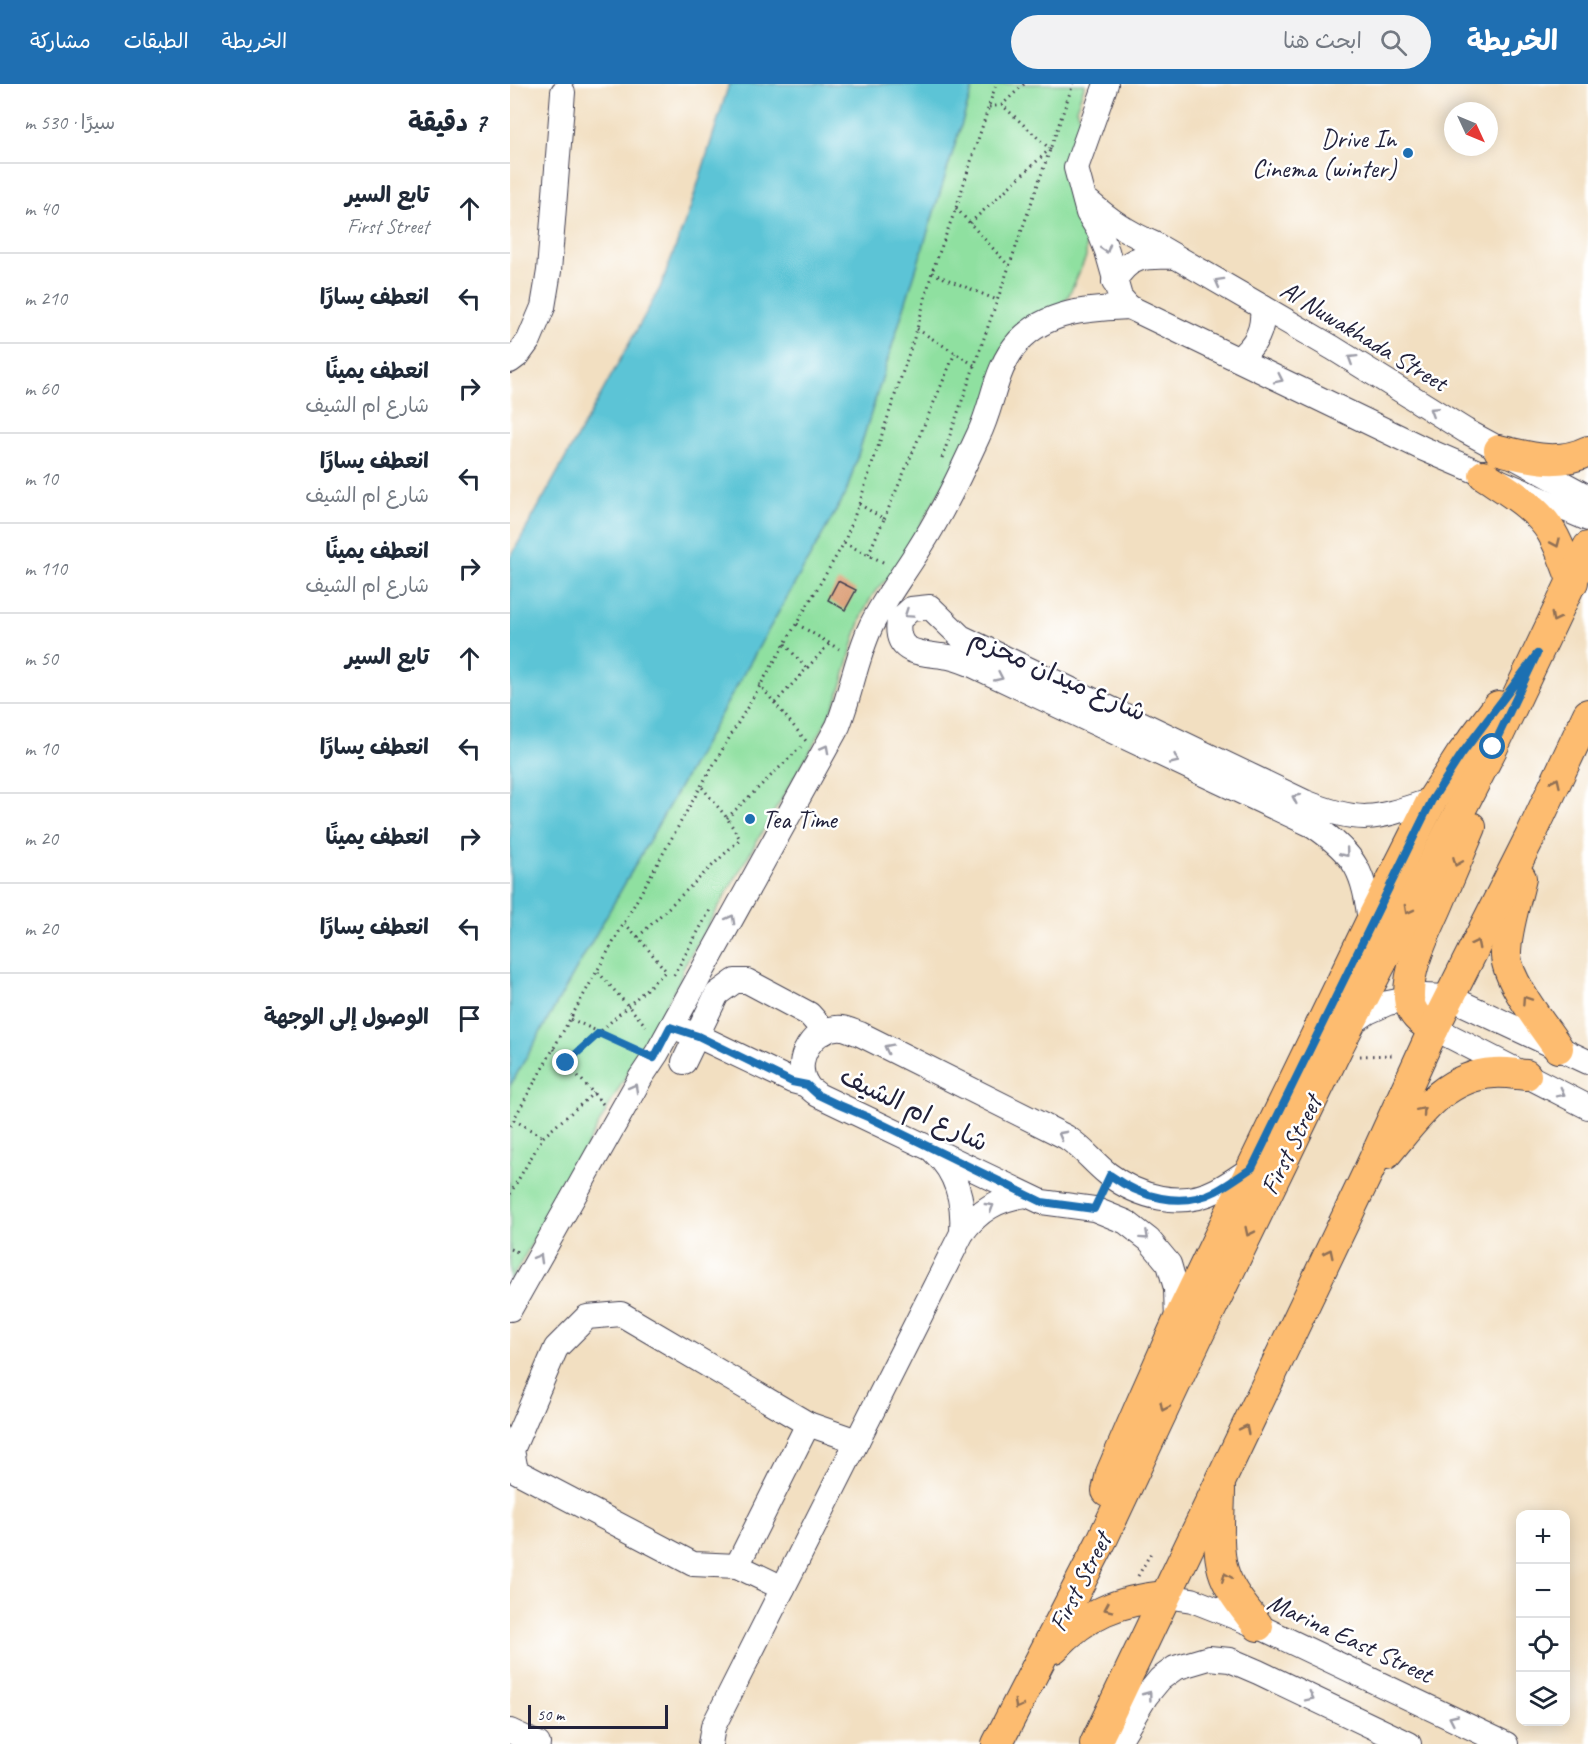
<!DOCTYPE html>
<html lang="ar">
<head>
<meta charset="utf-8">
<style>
	body { margin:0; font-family:Caveat,"Playpen Sans Arabic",sans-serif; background:#f2f2f3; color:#1f2937; direction:rtl }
	.controls { position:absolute; right:18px; bottom:18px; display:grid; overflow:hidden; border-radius:12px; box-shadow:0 3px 15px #0003 }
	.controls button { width:54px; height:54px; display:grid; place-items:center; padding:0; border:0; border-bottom:2px solid #e0e1e3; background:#fff; color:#1f2937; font:30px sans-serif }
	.compass { position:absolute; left:934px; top:18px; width:54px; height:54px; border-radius:50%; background:#fff; box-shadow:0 3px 15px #0003; rotate:134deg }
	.scale { position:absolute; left:18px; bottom:15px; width:140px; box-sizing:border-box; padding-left:6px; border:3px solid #22223b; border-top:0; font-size:16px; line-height:21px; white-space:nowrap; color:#22223b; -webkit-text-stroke:4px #fff; paint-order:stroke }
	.stop { position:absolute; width:18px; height:18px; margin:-14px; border:4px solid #1f6fb2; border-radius:50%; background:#fff }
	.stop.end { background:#1f6fb2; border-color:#fff; box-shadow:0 2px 6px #0008 }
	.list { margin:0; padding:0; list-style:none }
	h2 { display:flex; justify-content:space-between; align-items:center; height:78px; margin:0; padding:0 24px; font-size:26px }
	h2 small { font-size:20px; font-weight:400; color:#747a83 }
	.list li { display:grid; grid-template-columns:39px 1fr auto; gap:18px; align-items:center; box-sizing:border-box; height:90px; padding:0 24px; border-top:2px solid #e0e1e3 }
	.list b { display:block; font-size:22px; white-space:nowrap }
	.list p { margin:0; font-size:20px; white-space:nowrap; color:#747a83 }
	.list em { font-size:20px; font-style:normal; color:#747a83 }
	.icon { flex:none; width:33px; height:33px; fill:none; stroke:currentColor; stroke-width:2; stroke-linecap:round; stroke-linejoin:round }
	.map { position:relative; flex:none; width:1078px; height:1660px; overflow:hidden; direction:ltr }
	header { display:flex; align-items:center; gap:36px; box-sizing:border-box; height:84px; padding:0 30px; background:#1f6fb2; color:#fff }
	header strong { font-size:28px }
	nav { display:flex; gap:33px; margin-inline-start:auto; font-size:21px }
	.search { width:420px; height:54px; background:#f2f2f3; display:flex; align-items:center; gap:15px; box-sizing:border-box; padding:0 21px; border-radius:33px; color:#747a83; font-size:22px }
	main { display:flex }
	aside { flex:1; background:#fff }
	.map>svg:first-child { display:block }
</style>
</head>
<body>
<header>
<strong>الخريطة</strong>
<div class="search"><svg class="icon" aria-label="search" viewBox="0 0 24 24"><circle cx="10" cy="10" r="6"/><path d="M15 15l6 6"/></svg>ابحث هنا</div>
<nav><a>الخريطة</a><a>الطبقات</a><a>مشاركة</a></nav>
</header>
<main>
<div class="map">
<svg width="1078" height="1660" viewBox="0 0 1078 1660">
	<rect width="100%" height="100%" fill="#fff"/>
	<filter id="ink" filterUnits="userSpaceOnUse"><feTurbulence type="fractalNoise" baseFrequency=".0167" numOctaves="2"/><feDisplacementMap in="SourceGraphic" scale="12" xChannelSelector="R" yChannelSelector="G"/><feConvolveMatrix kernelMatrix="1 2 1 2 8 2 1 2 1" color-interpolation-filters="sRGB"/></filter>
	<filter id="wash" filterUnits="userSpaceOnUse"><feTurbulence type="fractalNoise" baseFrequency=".008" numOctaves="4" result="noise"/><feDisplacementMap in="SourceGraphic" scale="24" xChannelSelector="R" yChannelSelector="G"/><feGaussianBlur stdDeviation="1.35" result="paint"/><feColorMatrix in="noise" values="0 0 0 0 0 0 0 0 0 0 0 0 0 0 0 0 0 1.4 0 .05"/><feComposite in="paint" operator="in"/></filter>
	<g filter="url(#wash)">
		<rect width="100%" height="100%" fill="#f2dfc1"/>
		<path fill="#8fe0a0" stroke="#58816e" stroke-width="1.5" d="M464,0H575L566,25L572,35L556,93L559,109L576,151V173L559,211L548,225L530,234L380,494C352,508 341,571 332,600C321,635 294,677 275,709C241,768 207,826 173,884L170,896L0,1198V1002L336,409Z"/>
		<path fill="#5bc4d6" stroke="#3e7388" stroke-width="1.5" d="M219,0H464L336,409L0,1002V474L150,204L180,125Z"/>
		<g id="blocks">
			<path fill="#db9e76" d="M328,497L346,506L335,526L318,516Z"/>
		</g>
	</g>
	<g filter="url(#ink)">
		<use href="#blocks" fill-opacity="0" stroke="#413e4f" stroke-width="1.5"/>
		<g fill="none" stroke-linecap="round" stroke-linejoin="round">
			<defs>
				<g id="minor">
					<path d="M596,0L566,84L578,129L589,147L597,167L610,213L619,223L914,365L1078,435"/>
					<path d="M579,118C601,137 617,148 644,160L823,264L956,347L1078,413"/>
					<path d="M604,198C619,170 637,172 665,173"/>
					<path d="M728,275C746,261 754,246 752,223"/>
					<path d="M0,277L8,271L19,256L33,223L39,187L53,8"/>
					<path d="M860,839C855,789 846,771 804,742L460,580C451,576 442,573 432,572C408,569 384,569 389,536L401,525L420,523L451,553L795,718C853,741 865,735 922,716"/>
					<path d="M840,940L858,928L878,919L913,912L939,913L1078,978"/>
					<path d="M924,944L1078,1023"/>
					<path d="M174,947L188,952L282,997L297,1001"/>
					<path d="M174,978L207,910L225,897H237L299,930L315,948"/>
					<path d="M425,1069C448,1090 454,1119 452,1149"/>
					<path d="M0,1225L131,993L147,969L328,642C341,609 346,574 361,542C374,515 393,491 409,465C432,429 450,391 468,352C484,320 484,285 509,257C538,226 580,225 619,223"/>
					<path d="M667,1239L666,1204L659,1180L639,1156L616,1138L584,1125L532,1118L308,1011C305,1008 299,1005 297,1001C281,977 304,941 332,944C338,945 344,948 350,950L556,1053C572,1063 583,1078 598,1090C628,1113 671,1125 707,1106C719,1100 731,1091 742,1084"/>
					<path d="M227,1482L298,1340"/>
					<path d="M273,1504L227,1482L183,1480L6,1387L2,1366L46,1264L77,1233L111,1230L298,1340L347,1357"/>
					<path d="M655,1512L682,1516L748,1542L996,1660"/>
					<path d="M0,1647L28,1660"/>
					<path d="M200,1660L203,1643L452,1149C469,1126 488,1115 516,1111"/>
					<path d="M607,1660L636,1612L650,1595L665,1584L699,1574L720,1576L748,1588L899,1660"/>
				</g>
				<g id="major">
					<path d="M989,366C1019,373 1048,382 1078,367"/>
					<path d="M974,391C998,407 1028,424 1042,449C1051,464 1056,482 1063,498"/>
					<path d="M1011,794C1006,817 995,849 996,872C998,899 1033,941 1048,964"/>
					<path d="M924,944C911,939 900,929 899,914C898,881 916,849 928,821C939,795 950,769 961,743"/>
					<path d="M876,1070C906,1035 933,992 984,989C994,988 1005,990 1016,991"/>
					<path d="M710,1405C710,1431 706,1461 713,1486C719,1507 735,1524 748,1542"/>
					<path d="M597,1407L601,1389L630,1322L667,1239L860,839L922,716L951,671L988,622"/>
					<path d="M544,1564C577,1529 608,1517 655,1512"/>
					<path d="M487,1660L593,1454L688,1252L828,963L983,663L1078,463"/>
					<path d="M585,1660L859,1086L924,944L1021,751L1078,630"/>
				</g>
			</defs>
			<use href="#minor" stroke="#413e4f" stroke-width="26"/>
			<use href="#major" stroke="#413e4f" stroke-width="32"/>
			<g stroke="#413e4f" stroke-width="3" stroke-dasharray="1.5 4.5" stroke-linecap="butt">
				<path d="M479,23L492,21L514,0"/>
				<path d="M446,124L499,182"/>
				<path d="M460,139L540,65L492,21"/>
				<path d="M422,189L487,216"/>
				<path d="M407,245L464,281"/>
				<path d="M432,374L563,0"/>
				<path d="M349,420L374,435L358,471"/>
				<path d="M374,435L445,269"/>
				<path d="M334,459L375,479"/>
				<path d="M287,540L329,565"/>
				<path d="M275,560L297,585"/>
				<path d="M249,600L296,657"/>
				<path d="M265,619L320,559"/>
				<path d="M217,734L291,663"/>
				<path d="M128,853L230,755L217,734L191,702"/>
				<path d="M88,888L136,942"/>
				<path d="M164,891L200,826"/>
				<path d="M61,935L125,965"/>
				<path d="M44,965L93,1020"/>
				<path d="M850,972L884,971"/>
				<path d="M56,979L156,887L128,853L115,840"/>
				<path d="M4,1036L33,1053"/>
				<path d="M0,1042L191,702L334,459L349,420L407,245L422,188L446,124L486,0"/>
				<path d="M0,1110L33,1053L84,1009"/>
				<path d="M0,1165L10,1169"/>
				<path d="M628,1492L642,1467"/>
			</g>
			<use href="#minor" stroke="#fff" stroke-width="24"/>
			<use href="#major" stroke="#fdbc6f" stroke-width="30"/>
		</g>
		<defs><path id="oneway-chevron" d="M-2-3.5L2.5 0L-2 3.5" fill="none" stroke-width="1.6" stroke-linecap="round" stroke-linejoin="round" transform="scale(1.5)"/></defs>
		<g stroke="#9c9ca7">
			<use href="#oneway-chevron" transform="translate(596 165) rotate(72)"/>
			<use href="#oneway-chevron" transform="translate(709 198) rotate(-151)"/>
			<use href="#oneway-chevron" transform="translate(842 275) rotate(-148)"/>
			<use href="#oneway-chevron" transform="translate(769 295) rotate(26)"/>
			<use href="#oneway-chevron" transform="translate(923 327) rotate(-148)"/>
			<use href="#oneway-chevron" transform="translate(398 530) rotate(146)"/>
			<use href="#oneway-chevron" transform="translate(489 593) rotate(25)"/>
			<use href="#oneway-chevron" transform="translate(315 665) rotate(-62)"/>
			<use href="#oneway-chevron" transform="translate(665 676) rotate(25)"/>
			<use href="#oneway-chevron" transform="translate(786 714) rotate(-154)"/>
			<use href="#oneway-chevron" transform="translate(835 769) rotate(50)"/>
			<use href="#oneway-chevron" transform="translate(221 835) rotate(-61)"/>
			<use href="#oneway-chevron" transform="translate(378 964) rotate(-153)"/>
			<use href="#oneway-chevron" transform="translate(124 1004) rotate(-61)"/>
			<use href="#oneway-chevron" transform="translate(1051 1009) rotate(27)"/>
			<use href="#oneway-chevron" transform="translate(552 1051) rotate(-152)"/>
			<use href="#oneway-chevron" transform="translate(480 1123) rotate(-31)"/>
			<use href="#oneway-chevron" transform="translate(635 1152) rotate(42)"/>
			<use href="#oneway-chevron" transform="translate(29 1174) rotate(-60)"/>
			<use href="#oneway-chevron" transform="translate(638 1611) rotate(-53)"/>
			<use href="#oneway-chevron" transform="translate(800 1613) rotate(26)"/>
			<use href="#oneway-chevron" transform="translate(943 1635) rotate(-155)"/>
		</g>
		<g stroke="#906f55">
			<use href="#oneway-chevron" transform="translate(1046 459) rotate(66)"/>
			<use href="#oneway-chevron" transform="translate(1045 534) rotate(117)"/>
			<use href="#oneway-chevron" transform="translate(1046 698) rotate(-65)"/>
			<use href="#oneway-chevron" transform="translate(947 778) rotate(113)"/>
			<use href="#oneway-chevron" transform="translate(898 826) rotate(118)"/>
			<use href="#oneway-chevron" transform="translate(966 860) rotate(-63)"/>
			<use href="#oneway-chevron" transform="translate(1016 916) rotate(-124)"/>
			<use href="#oneway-chevron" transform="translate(912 1027) rotate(-49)"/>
			<use href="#oneway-chevron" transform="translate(739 1148) rotate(116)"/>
			<use href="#oneway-chevron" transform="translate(819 1169) rotate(-64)"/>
			<use href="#oneway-chevron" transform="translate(654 1323) rotate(115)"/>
			<use href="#oneway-chevron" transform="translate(735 1345) rotate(-64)"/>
			<use href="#oneway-chevron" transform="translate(716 1493) rotate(-112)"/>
			<use href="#oneway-chevron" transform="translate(598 1524) rotate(156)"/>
			<use href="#oneway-chevron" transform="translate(508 1621) rotate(118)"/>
		</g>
	</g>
	<g fill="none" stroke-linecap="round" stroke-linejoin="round" filter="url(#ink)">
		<path stroke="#1f6fb2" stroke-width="8" d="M56,979L89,949L144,974L160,943L188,952L282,998L297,1001L308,1011L327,1020L360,1034L532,1118L584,1125L600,1091C630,1113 671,1125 706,1107C719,1100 731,1091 742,1084L922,716L951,671L1027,570L983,663"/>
	</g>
	<g fill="#1f6fb2" stroke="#fff" stroke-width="2">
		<circle cx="898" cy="69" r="6"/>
		<circle cx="240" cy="735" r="6"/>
	</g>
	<g text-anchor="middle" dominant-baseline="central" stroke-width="5" stroke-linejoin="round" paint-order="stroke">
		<g font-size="26" fill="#22223b" stroke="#fff" text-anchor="end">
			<text x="886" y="54">Drive In<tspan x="886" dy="30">Cinema (winter)</tspan></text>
			<text x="252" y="735" text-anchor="start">Tea Time</text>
		</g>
		<g font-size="26" fill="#22223b" stroke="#fff">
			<text transform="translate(854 252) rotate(31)">Al Nuwakhada Street</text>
			<text transform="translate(548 591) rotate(24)">شارع ميدان محزم</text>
			<text transform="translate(404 1025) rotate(26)">شارع ام الشيف</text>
			<text transform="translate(781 1061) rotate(-64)">First Street</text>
			<text transform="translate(570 1498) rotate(-63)">First Street</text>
			<text transform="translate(840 1554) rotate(25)">Marina East Street</text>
		</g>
	</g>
</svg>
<div class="controls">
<button>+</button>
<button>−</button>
<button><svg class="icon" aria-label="locate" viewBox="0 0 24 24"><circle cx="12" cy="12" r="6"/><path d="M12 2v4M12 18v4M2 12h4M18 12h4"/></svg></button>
<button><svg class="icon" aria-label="layers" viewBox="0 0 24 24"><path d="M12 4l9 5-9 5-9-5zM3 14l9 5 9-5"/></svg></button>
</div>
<svg class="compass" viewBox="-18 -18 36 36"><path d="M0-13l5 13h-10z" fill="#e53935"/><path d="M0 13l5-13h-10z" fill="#747a83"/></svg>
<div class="scale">50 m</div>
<div class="stop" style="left:983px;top:663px"></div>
<div class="stop end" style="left:56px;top:979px"></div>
</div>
<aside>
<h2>7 دقيقة<small>سيرًا · 530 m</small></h2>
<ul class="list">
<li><svg class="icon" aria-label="ahead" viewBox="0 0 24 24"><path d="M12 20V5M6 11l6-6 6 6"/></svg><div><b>تابع السير</b><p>First Street</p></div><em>40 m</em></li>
<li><svg class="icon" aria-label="left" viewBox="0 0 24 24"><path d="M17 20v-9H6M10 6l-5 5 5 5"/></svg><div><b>انعطف يسارًا</b></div><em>210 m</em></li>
<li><svg class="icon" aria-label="right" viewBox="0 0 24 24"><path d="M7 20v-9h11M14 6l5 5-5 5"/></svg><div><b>انعطف يمينًا</b><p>شارع ام الشيف</p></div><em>60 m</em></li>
<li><svg class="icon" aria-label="left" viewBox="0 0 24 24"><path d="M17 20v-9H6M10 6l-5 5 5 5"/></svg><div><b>انعطف يسارًا</b><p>شارع ام الشيف</p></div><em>10 m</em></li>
<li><svg class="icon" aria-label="right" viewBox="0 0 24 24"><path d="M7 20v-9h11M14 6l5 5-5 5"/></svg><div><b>انعطف يمينًا</b><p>شارع ام الشيف</p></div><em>110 m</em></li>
<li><svg class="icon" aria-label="ahead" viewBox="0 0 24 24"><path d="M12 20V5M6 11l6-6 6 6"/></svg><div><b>تابع السير</b></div><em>50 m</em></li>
<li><svg class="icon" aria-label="left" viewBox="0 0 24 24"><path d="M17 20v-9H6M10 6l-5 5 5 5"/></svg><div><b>انعطف يسارًا</b></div><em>10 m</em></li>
<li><svg class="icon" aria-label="right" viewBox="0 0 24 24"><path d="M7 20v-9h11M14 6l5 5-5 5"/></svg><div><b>انعطف يمينًا</b></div><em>20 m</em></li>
<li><svg class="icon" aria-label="left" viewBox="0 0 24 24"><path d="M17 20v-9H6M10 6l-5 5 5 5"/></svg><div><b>انعطف يسارًا</b></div><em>20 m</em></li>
<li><svg class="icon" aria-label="arrive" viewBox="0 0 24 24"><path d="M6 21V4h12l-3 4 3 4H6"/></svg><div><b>الوصول إلى الوجهة</b></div></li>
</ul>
</aside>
</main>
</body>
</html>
